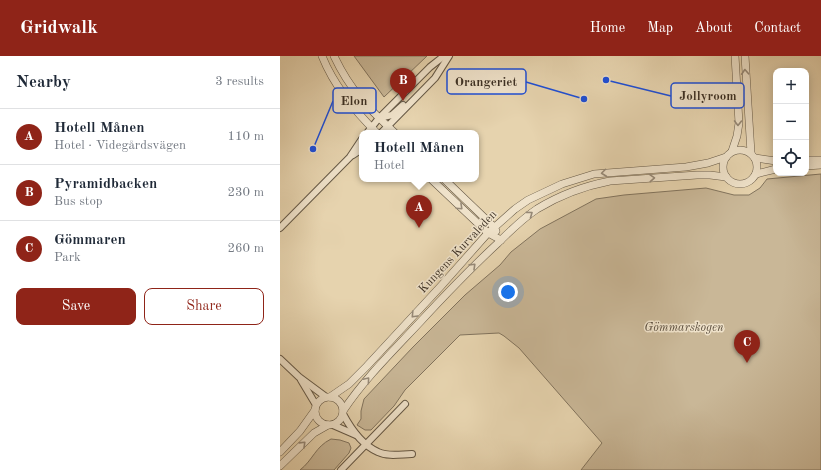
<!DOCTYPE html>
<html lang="en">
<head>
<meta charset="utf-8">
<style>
	body { margin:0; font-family:"Old Standard TT",serif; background:#f2f2f3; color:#1f2937 }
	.controls { position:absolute; right:12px; top:12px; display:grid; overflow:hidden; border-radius:8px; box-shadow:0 2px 10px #0003 }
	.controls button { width:36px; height:36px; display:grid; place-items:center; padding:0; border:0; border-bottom:1px solid #e0e1e3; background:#fff; color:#1f2937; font:20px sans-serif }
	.you { position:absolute; left:228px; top:236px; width:14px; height:14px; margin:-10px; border:3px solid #fff; border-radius:50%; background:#1a73e8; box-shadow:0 0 0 6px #1a73e833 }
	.badge { display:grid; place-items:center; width:26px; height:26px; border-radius:50%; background:#8f2418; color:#fff; font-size:13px; font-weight:700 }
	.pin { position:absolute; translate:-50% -33px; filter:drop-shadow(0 1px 2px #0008) }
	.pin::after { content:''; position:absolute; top:21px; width:14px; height:12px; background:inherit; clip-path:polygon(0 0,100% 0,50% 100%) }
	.popup { position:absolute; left:79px; top:74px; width:120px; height:52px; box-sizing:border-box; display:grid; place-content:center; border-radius:8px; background:#fff; filter:drop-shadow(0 1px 3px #0005); font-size:13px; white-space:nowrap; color:#747a83 }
	.popup b { font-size:15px; color:#1f2937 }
	.popup::after { content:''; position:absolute; left:50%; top:100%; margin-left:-8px; border:8px solid transparent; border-top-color:#fff }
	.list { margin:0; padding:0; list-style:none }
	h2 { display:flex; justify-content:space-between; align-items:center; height:52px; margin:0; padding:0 16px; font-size:17px }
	h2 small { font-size:13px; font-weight:400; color:#747a83 }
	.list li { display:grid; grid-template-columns:26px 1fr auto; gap:12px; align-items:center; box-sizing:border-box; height:56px; padding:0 16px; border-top:1px solid #e0e1e3 }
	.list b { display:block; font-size:15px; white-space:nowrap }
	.list p { margin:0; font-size:13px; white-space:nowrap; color:#747a83 }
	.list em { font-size:13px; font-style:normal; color:#747a83 }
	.actions { display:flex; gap:8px; padding:12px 16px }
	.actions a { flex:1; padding:9px 0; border:1px solid #8f2418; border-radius:8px; text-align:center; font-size:14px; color:#8f2418 }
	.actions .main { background:#8f2418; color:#fff }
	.icon { flex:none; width:22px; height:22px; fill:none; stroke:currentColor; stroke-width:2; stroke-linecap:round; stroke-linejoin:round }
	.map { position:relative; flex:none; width:541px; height:414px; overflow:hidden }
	header { display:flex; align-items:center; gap:24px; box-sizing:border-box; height:56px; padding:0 20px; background:#8f2418; color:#fff }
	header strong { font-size:19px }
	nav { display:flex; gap:22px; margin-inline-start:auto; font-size:14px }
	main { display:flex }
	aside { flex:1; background:#fff }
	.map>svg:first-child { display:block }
</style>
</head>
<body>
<header>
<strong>Gridwalk</strong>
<nav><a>Home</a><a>Map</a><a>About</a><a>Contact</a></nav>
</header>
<main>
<aside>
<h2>Nearby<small>3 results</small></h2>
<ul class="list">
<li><span class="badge">A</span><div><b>Hotell Månen</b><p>Hotel · Videgårdsvägen</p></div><em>110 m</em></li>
<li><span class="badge">B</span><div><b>Pyramidbacken</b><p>Bus stop</p></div><em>230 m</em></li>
<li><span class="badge">C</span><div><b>Gömmaren</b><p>Park</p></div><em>260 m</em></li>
</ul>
<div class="actions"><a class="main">Save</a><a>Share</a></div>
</aside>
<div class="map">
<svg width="541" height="414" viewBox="0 0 541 414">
	<rect width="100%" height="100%" fill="#e6d3ae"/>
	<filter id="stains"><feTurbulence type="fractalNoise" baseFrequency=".005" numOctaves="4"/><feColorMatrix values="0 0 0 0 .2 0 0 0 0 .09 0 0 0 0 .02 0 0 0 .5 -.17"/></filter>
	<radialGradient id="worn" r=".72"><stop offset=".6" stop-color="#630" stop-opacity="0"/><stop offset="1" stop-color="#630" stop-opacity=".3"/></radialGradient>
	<g fill="#c9b797" stroke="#82745e">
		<path d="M74,0H147L104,41Z"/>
		<path d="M541,118V414H301L322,387L239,292L224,280L219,277L180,279L125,334L114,350L91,374H85L77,369L81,363V355L84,343L133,291L185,239L220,209L231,196L260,173L316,143L344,139L426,132L454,139H469L480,132L487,123Z"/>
		<path d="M51,383L60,384L69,387L71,392L69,397L54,414H20C33,404 35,391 51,383Z"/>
	</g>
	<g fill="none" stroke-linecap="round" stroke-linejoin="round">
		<defs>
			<g id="minor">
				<path d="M99,62L112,59L123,49"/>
				<path d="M87,77L99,62L150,11L164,0"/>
				<path d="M101,77L155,22L169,0"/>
				<path d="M73,99L82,93"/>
				<path d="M0,172L70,101L82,83"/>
				<path d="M0,303L19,321L46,341"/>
				<path d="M21,324L36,349"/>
				<path d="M63,358C71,373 82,389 98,396C108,401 122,398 132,398"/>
				<path d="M53,369L76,379"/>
				<path d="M61,414L125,348"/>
			</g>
			<g id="tertiary">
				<path d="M42,0C54,30 74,54 97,77"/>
				<path d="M54,0C70,34 88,52 115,77"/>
				<path d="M465,0L471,97"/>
				<circle cx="460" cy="111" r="17"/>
				<path d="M452,95L457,80L459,67L455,0"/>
				<path d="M475,102L496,105"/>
				<path d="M526,104H541"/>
				<path d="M526,110L541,109"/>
				<path d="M476,118L496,113"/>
				<path d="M151,123L208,177L221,184"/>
				<path d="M164,123L214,171L216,175"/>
				<circle cx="49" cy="355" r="14"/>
				<path d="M50,341L69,328L87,310L161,230L208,177L235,153L248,144L282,128L314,118L406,111L428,107L446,101"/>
				<path d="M63,355C85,322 114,294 141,265C166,238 191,212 218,187C230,175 242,163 257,153C280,139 304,130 330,125L417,119H430L446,121"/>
				<path d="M0,396L20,375L35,354"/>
				<path d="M0,410L34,377L48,369"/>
			</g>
		</defs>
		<use href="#minor" stroke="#665946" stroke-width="8"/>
		<use href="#tertiary" stroke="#665946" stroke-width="8"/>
		<use href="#minor" stroke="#efe2ca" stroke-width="6"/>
		<use href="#tertiary" stroke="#efe2ca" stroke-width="7"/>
	</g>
	<defs><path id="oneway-chevron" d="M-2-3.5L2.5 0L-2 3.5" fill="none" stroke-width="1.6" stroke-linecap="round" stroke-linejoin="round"/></defs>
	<g stroke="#968977">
		<use href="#oneway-chevron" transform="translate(465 16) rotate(-93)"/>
		<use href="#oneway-chevron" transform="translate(458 67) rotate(91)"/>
		<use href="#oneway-chevron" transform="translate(324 117) rotate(173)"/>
		<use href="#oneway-chevron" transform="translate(372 122) rotate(-4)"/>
		<use href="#oneway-chevron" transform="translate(180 151) rotate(43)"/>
		<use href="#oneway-chevron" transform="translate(250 158) rotate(-36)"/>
		<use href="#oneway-chevron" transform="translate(193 210) rotate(-44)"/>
		<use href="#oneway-chevron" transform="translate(134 259) rotate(133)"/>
		<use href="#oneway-chevron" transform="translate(87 324) rotate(-50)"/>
		<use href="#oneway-chevron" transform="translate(23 388) rotate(-44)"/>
	</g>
	<g text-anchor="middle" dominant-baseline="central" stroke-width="3" stroke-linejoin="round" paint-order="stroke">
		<g font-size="12" fill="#3c3024" stroke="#efe2ca">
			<text transform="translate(178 196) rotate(-47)">Kungens Kurvaleden</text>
		</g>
		<g font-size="12" font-style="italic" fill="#584b3b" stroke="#efe2ca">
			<text x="404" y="272">Gömmarskogen</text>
		</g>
	</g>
	<path fill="none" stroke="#1d4ed8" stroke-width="1.5" d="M304 43L246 26M326 24L391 40M33 93L53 45"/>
	<g fill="#1d4ed8" stroke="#efe2ca" stroke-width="1.5">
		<circle cx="304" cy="43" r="4"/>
		<circle cx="326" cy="24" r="4"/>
		<circle cx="33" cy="93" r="4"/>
	</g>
	<g fill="#efe2ca" stroke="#1d4ed8" stroke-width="1.5">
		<rect x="167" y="13" width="79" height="25" rx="4"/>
		<rect x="391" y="27" width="73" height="25" rx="4"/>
		<rect x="53" y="32" width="43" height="25" rx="4"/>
	</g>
	<g font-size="13" text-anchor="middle" font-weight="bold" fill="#3c3024">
		<text x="206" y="30">Orangeriet</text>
		<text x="428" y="44">Jollyroom</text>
		<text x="74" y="49">Elon</text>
	</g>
	<rect width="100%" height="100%" filter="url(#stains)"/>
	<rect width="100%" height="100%" fill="url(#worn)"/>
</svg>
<div class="controls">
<button>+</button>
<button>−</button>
<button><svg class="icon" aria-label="locate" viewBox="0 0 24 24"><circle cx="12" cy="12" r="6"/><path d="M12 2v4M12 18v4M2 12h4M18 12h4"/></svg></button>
</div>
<div class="you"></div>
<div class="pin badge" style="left:139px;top:172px">A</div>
<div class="popup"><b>Hotell Månen</b>Hotel</div>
<div class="pin badge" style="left:123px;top:45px">B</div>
<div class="pin badge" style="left:467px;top:307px">C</div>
</div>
</main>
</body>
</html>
